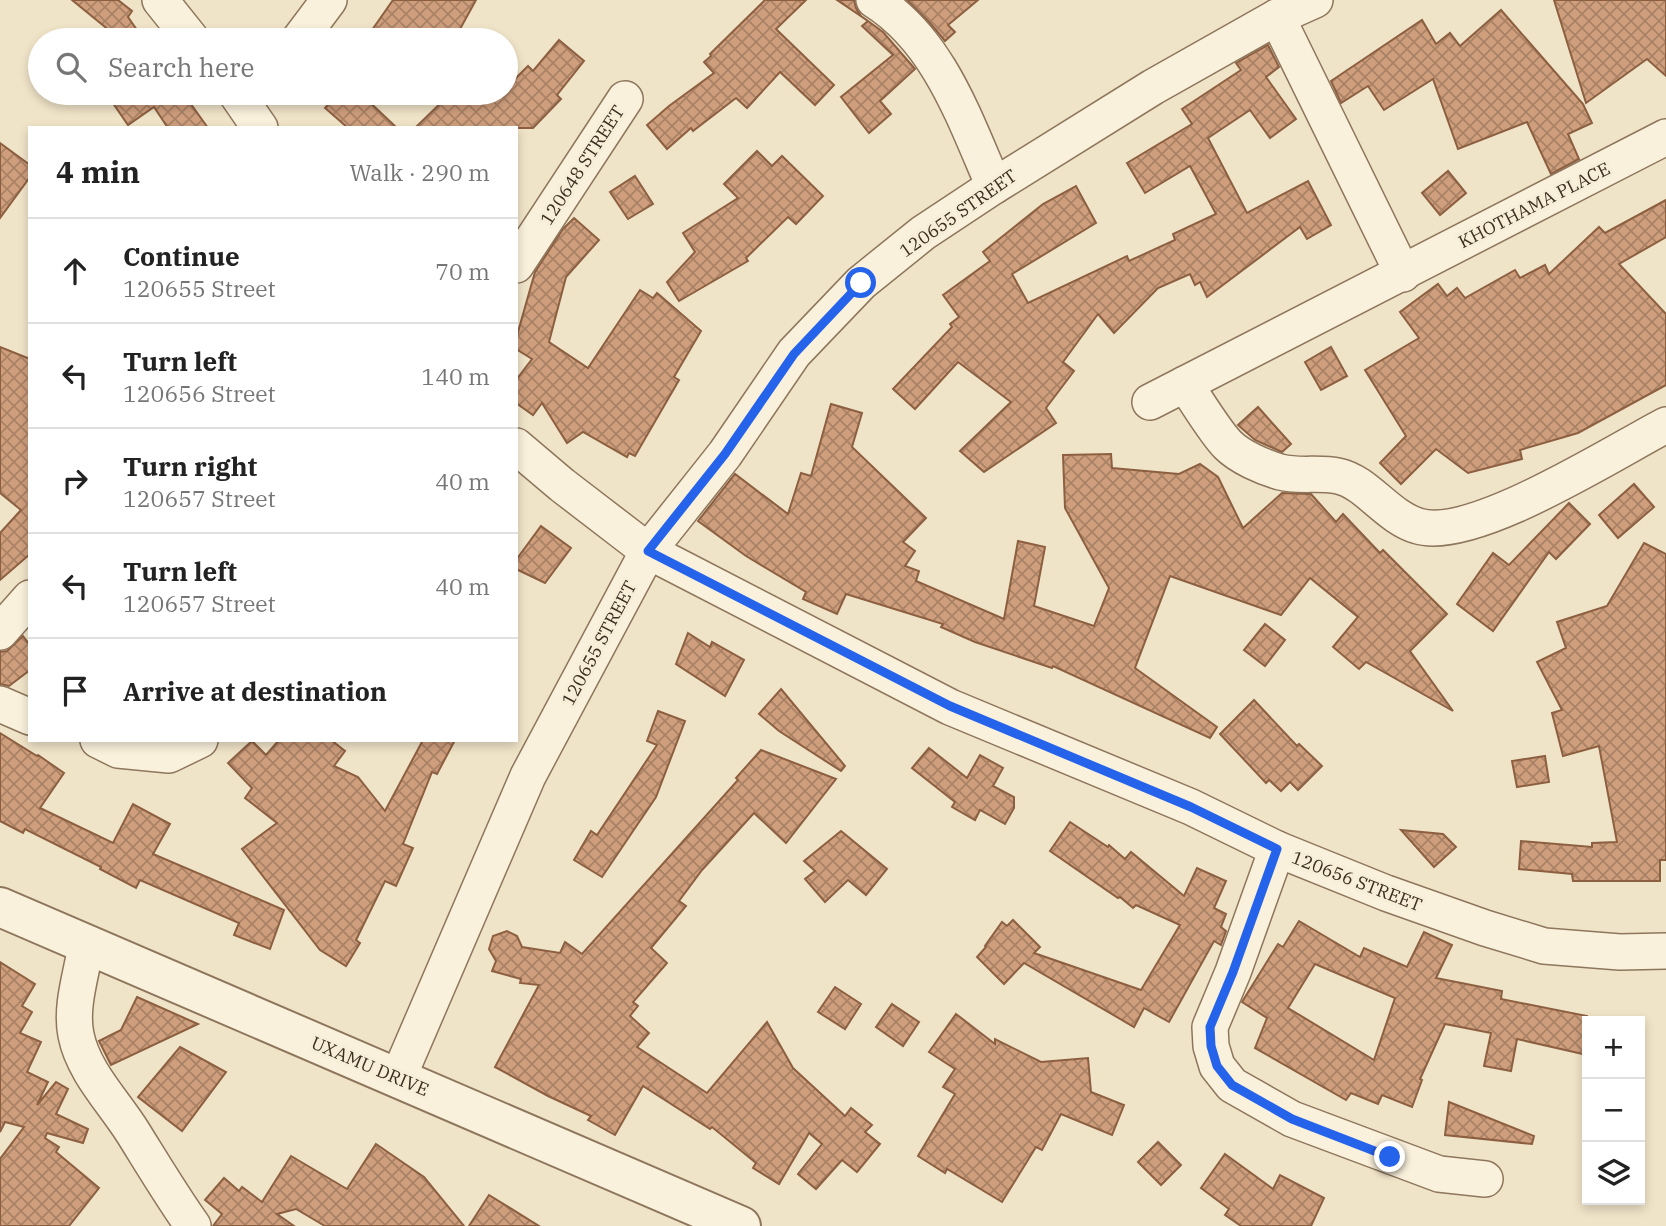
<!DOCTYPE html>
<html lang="en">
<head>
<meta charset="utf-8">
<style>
	body { margin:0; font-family:"IBM Plex Serif",serif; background:#f6f6f6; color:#222 }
	.controls { position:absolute; right:21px; bottom:21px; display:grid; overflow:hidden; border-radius:0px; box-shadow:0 4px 10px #0003 }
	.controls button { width:63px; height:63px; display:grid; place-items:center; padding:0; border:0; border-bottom:2px solid #e0e0e0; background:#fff; color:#222; font:35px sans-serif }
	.stop { position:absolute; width:21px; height:21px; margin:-16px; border:5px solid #2563eb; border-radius:50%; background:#fff }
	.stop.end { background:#2563eb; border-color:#fff; box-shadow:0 2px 7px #0008 }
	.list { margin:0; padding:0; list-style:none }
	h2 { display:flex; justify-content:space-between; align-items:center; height:91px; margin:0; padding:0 28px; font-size:30px }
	h2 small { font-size:23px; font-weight:400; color:#767676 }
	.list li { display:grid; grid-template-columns:46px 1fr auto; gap:21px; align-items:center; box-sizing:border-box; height:105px; padding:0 28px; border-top:2px solid #e0e0e0 }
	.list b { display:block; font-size:26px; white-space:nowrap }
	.list p { margin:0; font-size:23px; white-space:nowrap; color:#767676 }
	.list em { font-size:23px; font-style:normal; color:#767676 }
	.icon { flex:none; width:38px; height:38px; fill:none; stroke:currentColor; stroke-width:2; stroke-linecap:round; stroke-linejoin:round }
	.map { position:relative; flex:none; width:1666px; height:1226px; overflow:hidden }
	.search { position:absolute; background:#fff; box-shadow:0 4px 10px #0003; left:28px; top:28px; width:490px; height:77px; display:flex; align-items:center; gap:18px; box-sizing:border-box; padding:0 24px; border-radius:38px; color:#767676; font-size:26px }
	.panel { position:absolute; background:#fff; box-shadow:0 4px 10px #0003; left:28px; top:126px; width:490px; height:616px; border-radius:0px }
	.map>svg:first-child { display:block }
</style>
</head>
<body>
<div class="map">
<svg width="1666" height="1226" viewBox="0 0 1666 1226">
	<defs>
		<pattern id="building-cross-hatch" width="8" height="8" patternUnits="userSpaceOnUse" patternTransform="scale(1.75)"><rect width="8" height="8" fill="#cf9f7d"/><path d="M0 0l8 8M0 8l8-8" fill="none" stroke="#a98266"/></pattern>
	</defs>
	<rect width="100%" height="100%" fill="#f0e4c8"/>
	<g fill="url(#building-cross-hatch)" stroke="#8d5f41" stroke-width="2" fill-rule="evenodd">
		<path d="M72,0H118L132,11L128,17L144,40H121Z"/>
		<path d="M393,0H476L454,40H365Z"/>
		<path d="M765,0H806L776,29L834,85L815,105L780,72L747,108L736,98L693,131L691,128L667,149L647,125L669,106L714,73L704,62L711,56L710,54Z"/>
		<path d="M837,0H854L856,8L861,16L883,32L915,69L880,101L891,114L869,133L841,97L893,55L862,26L868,21Z"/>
		<path d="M907,0H978L948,25L955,32L945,41L930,23Z"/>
		<path d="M1554,0H1666V76L1647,59L1586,103Z"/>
		<path d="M1501,10L1583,104L1592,123L1568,134L1579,159L1551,174L1527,122L1458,149L1433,79L1384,110L1368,86L1341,103L1331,81L1422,20L1436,44L1450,33L1460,46Z"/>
		<path d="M559,40L584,61L557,95L561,99L533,128H415L451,93H506V88L528,66L533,71Z"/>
		<path d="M1268,45L1279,67L1266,77L1296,119L1270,138L1250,110L1208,138L1247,213L1308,181L1331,225L1307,239L1300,227L1207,297L1200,282L1195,285L1190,274L1158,288L1114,333L1098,314L1063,362L1074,371L1046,408L1056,423L984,472L960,451L1011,402L958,362L915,409L893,389L952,327L950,324L959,317L943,295L990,261L983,252L1043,204L1076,186L1096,223L1012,274L1028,303L1127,256L1129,261L1175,240L1173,234L1216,214L1190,166L1145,193L1127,163L1192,124L1182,109L1241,70L1236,63Z"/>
		<path d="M106,93H183L208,128H168L154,107L128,125Z"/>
		<path d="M338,93H360L397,128H348L325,108Z"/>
		<path d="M0,143L30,165V177L0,218Z"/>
		<path d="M757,151L772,166L782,156L823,196L796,224L788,217L746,258L748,261L679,301L667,282L695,252L683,233L738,198L724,184Z"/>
		<path d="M1448,171L1466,193L1440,215L1422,193Z"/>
		<path d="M635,176L653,204L628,219L610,192Z"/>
		<path d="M1666,200V237L1619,264L1666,314V385L1578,433L1520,450L1522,459L1468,473L1436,449L1401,484L1380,463L1406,436L1365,370L1419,338L1400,312L1438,284L1447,296L1457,288L1465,298L1515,270L1520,278L1545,265L1549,274L1599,227L1605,233Z"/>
		<path d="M574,218L599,240L566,277L549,342L588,368L640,290L653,298L657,293L701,331L674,377L679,380L635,456L629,453L627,457L583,432L567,443L542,403L533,415L516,403V380L532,359L516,349V339L535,272L563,229Z"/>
		<path d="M0,347L30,359V554L0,580V533L21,510L0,493Z"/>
		<path d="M1331,347L1347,376L1321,390L1305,362Z"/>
		<path d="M831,404L862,413L852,447L926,518L903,542L915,551L905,566L919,571L916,581L1004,619L1018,541L1045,547L1034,606L1094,626L1109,588L1065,508L1063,455L1111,454L1112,468L1179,474L1200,464L1218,477L1243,528L1282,493L1311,494L1336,522L1343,514L1380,553L1383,550L1447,614L1410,651L1453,711L1366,662L1359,669L1333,647L1358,617L1310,578L1281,615L1170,576L1135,668L1217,727L1210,738L1053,666L1052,668L975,642L941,627L943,624L846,594L837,614L803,599L806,592L746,556L698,521L735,474L788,514L801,473L811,476Z"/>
		<path d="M1258,407L1291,444L1282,452L1255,440L1238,425Z"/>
		<path d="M1634,484L1654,507L1618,538L1599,515Z"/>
		<path d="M1569,503L1590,524L1556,559L1549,552L1493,631L1457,604L1493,553L1509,565Z"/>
		<path d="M541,526L571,548L545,583L516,569V560Z"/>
		<path d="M1644,543L1666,554V860H1660V881H1573L1572,874L1519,869L1521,841L1592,847V843L1617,842L1599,746L1563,756L1552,713L1562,710L1537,662L1566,648L1557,622L1607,606Z"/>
		<path d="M1265,624L1285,640L1265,666L1244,650Z"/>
		<path d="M688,633L710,647L712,642L744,660L725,696L676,664Z"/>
		<path d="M23,636L30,645V670L9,686L0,684V652L7,651Z"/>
		<path d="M781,689L845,766L841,771L779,731L759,714Z"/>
		<path d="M1254,700L1297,746L1299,744L1322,766L1298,790L1290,782L1281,791L1269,780L1266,783L1220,734Z"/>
		<path d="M658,711L685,721L656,797L602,877L574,860L591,831L597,835L657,745L647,741Z"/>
		<path d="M0,733L37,756L38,755L64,773L40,808L113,843L133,804L170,824L153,854L284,910L270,949L234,935L239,923L140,880L136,888L100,869L101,867L25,829L23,833L0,821Z"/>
		<path d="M279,740H331L345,751L334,766L358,777L385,811L423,740H455L437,774L432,772L403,844L413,848L396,886L385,881L356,940L360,943L346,966L320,950L242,849L277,823L245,798L252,788L228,763L252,741L266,755Z"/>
		<path d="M929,748L967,778L980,755L1003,768L993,786L1014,797V808L1005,824L980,810L975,820L952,807L955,802L912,768Z"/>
		<path d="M761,750L836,779L786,843L754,813L702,870L679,901L686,906L651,948L667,963L633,1002L638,1006L630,1016L649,1033L637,1047L707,1093L767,1022L793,1068L845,1116L851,1108L872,1125L865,1132L880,1144L857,1172L842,1160L816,1189L798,1174L822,1144L809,1133L779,1184L753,1168L756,1163L712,1127L710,1129L643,1086L615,1135L588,1120L591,1116L548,1096L495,1067L539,985L520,983L521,979L492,971L496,961L489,949L493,936L507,931L517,936L522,947L560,953L565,942L582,954L738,780L736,778Z"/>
		<path d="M1545,756L1549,782L1517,787L1512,761Z"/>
		<path d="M1070,822L1108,847L1109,845L1125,859L1131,852L1184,896L1197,868L1226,881L1214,908L1226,914L1221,927L1226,931L1221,945L1214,941L1169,1022L1144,1008L1134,1027L1024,963L1004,984L977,957L986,947L985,946L1002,922L1007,926L1013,920L1040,947L1034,953L1141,990L1180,925L1136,905L1133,908L1120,897L1118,898L1050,851Z"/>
		<path d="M1401,830L1443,834L1456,847L1434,867Z"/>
		<path d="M841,831L887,869L866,895L848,880L825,902L805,879L815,871L804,861Z"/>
		<path d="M1299,921L1360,957L1364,948L1407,967L1424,932L1452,945L1436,978L1502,991L1501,999L1587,1016V1055L1517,1039L1511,1071L1484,1066L1491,1033L1445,1024L1420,1079L1422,1080L1412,1107L1382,1095L1378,1104L1351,1093L1346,1100L1255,1048L1267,1018L1242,1002L1278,944L1283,947ZM1315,964L1395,998L1374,1060L1288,1008Z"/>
		<path d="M0,962L35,984L22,1006L32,1012L20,1033L41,1042L27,1072L48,1082L37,1105L56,1082L68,1089L56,1114L88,1129L83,1143L47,1133L45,1138L59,1147L56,1152L99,1188L69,1226H0V1159L24,1127L5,1122L0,1132Z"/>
		<path d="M835,987L861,1004L845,1029L818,1012Z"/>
		<path d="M137,997L198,1024L111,1065L99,1041L121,1030Z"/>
		<path d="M892,1004L919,1022L903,1046L876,1027Z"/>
		<path d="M956,1014L995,1044V1039L1041,1062L1088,1058L1091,1092L1124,1105L1112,1135L1061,1114L1042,1150L1036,1147L1002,1202L947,1169L945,1173L918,1156L955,1094L943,1087L955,1069L929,1052Z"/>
		<path d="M180,1047L226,1072L182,1131L138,1097Z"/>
		<path d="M1449,1102L1534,1136L1532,1144L1445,1135Z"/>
		<path d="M1158,1142L1181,1165L1161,1185L1138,1162Z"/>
		<path d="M376,1144L424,1177L464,1226H325L296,1209L277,1214L294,1226H213L222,1214L205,1200L224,1178L239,1191L242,1187L262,1202L291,1156L347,1189Z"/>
		<path d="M1225,1154L1273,1189L1280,1175L1324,1198L1311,1226H1241L1225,1215L1229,1209L1201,1188Z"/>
		<path d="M489,1195L539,1226H469Z"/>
	</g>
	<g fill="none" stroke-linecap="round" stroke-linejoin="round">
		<defs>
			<g id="minor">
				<path d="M160,0L192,40"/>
				<path d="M874,0C939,41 964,118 994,186"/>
				<path d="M1277,17L1403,274"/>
				<path d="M299,40L329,0"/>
				<path d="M236,93L260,128"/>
				<path d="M516,265L625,99"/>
				<path d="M1185,384C1196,400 1215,432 1228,445C1240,457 1263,467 1280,472C1299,477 1319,472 1338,476C1367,482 1387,517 1418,526C1472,543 1614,452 1666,425"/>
				<path d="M1150,402L1666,137"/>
				<path d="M516,446L562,485L648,551L950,707L1191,807L1277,849L1386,893L1485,928L1544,946L1620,952L1666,951"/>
				<path d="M0,632L30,598"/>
				<path d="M0,704L30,717"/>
				<path d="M98,740L118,750L169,755L200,740"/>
				<path d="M1277,849L1233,972L1210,1027L1211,1046L1217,1066L1232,1085L1292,1119L1439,1174L1485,1179"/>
				<path d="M86,945C82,973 70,1006 76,1035C83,1071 113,1101 132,1131C152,1163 171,1195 193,1226"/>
				<path d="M398,1078L528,776L648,551L725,454L794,353L861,283L923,233L994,186L1153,87L1277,17L1315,0"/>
			</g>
			<path id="tertiary" d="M0,907L741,1226"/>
		</defs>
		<use href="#minor" stroke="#8d765c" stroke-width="38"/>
		<use href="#tertiary" stroke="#8d765c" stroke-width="42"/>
		<use href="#minor" stroke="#faf1dc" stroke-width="35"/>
		<use href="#tertiary" stroke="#faf1dc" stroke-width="38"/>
	</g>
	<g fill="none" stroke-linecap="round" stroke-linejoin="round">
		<path stroke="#2563eb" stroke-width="9" d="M861,283L794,354L725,454L648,551L950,706L1191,807L1277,849L1233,972L1210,1027L1211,1046L1217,1066L1232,1085L1292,1119L1390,1157"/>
	</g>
	<g text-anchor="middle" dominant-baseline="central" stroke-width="6" stroke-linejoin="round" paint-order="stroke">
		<g font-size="18" fill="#3d2e20" stroke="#f7eed8">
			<text transform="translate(582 165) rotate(-57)">120648 STREET</text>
			<text transform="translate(1534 205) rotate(-27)">KHOTHAMA PLACE</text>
			<text transform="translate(958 213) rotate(-35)">120655 STREET</text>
			<text transform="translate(599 643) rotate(-62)">120655 STREET</text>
			<text transform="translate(1357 881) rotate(21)">120656 STREET</text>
			<text transform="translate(370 1066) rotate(23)">UXAMU DRIVE</text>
		</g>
	</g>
</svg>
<div class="controls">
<button>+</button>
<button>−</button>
<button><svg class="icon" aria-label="layers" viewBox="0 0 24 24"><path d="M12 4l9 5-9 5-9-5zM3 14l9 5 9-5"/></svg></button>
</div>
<div class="stop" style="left:861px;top:283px"></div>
<div class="stop end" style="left:1390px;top:1157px"></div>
<div class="search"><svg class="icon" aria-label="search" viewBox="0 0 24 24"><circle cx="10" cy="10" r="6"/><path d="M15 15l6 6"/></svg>Search here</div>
<section class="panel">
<h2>4 min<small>Walk · 290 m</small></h2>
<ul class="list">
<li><svg class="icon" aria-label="ahead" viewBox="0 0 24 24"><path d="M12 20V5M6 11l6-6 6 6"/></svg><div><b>Continue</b><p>120655 Street</p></div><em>70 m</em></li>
<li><svg class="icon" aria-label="left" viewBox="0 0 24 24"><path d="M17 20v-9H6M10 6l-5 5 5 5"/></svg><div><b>Turn left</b><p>120656 Street</p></div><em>140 m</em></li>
<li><svg class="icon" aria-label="right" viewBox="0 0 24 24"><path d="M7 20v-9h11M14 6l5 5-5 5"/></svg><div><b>Turn right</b><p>120657 Street</p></div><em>40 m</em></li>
<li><svg class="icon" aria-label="left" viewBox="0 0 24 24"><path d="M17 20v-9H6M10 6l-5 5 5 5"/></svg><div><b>Turn left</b><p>120657 Street</p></div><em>40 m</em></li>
<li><svg class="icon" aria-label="arrive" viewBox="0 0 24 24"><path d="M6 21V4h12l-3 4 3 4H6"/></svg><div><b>Arrive at destination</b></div></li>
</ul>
</section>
</div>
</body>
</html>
